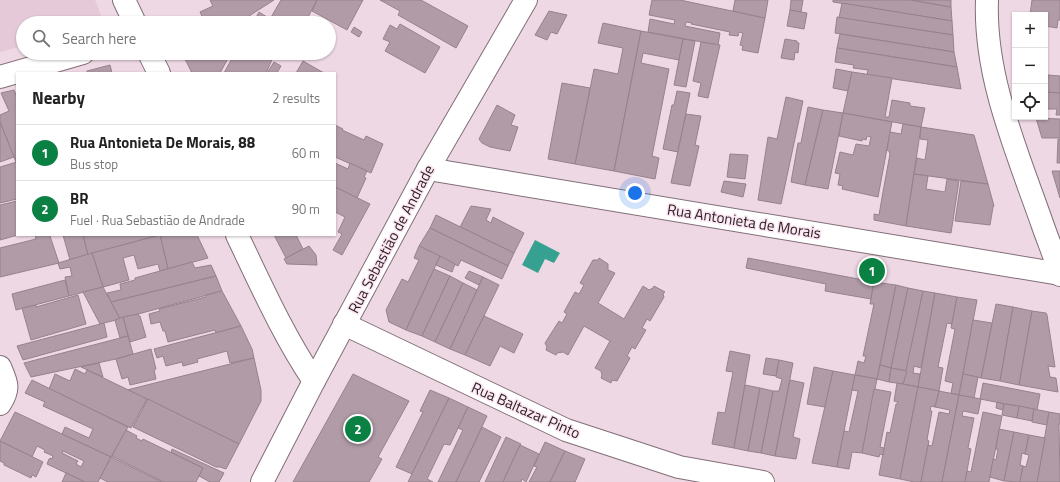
<!DOCTYPE html>
<html lang="en">
<head>
<meta charset="utf-8">
<style>
	body { margin:0; font-family:"Titillium Web",sans-serif; background:#f2f2f2; color:#222 }
	.controls { position:absolute; right:12px; top:12px; display:grid; overflow:hidden; border-radius:0px; box-shadow:0 1px 3px #0004 }
	.controls button { width:36px; height:36px; display:grid; place-items:center; padding:0; border:0; border-bottom:1px solid #e0e0e0; background:#fff; color:#222; font:20px sans-serif }
	.you { position:absolute; left:635px; top:193px; width:14px; height:14px; margin:-10px; border:3px solid #fff; border-radius:50%; background:#1a73e8; box-shadow:0 0 0 6px #1a73e833 }
	.badge { display:grid; place-items:center; width:26px; height:26px; border-radius:50%; background:#0b8043; color:#fff; font-size:13px; font-weight:700 }
	.pin { position:absolute; translate:-50% -50%; border:2px solid #fff; box-shadow:0 1px 4px #0006 }
	.list { margin:0; padding:0; list-style:none }
	h2 { display:flex; justify-content:space-between; align-items:center; height:52px; margin:0; padding:0 16px; font-size:17px }
	h2 small { font-size:13px; font-weight:400; color:#767676 }
	.list li { display:grid; grid-template-columns:26px 1fr auto; gap:12px; align-items:center; box-sizing:border-box; height:56px; padding:0 16px; border-top:1px solid #e0e0e0 }
	.list b { display:block; font-size:15px; white-space:nowrap }
	.list p { margin:0; font-size:13px; white-space:nowrap; color:#767676 }
	.list em { font-size:13px; font-style:normal; color:#767676 }
	.icon { flex:none; width:22px; height:22px; fill:none; stroke:currentColor; stroke-width:2; stroke-linecap:round; stroke-linejoin:round }
	.map { position:relative; flex:none; width:1060px; height:482px; overflow:hidden }
	.search { position:absolute; background:#fff; box-shadow:0 1px 3px #0004; left:16px; top:16px; width:320px; height:44px; display:flex; align-items:center; gap:10px; box-sizing:border-box; padding:0 14px; border-radius:22px; color:#767676; font-size:15px }
	.panel { position:absolute; background:#fff; box-shadow:0 1px 3px #0004; left:16px; top:72px; width:320px; height:164px; border-radius:0px }
	.map>svg:first-child { display:block }
</style>
</head>
<body>
<div class="map">
<svg width="1060" height="482" viewBox="0 0 1060 482">
	<rect width="100%" height="100%" fill="#eed8e3"/>
	<path fill="#e6c9d8" d="M0,0H95L104,23H23V46L0,52Z"/>
	<path fill="#36a091" d="M535,240L560,253L554,263L545,259L538,273L522,265Z"/>
	<g fill="#b09ba6" stroke="#96828d" fill-rule="evenodd">
		<path d="M210,0H274L238,23H205L200,12L213,6Z"/>
		<path d="M281,0H317L305,23H276L274,22L273,23H253L259,12L270,19Z"/>
		<path d="M317,0H363L347,30L312,11Z"/>
		<path d="M380,0H421L468,26L456,48L398,15L400,11Z"/>
		<path d="M652,0H680L765,18L758,53L742,50L743,46L740,45L743,33L739,32L738,36L729,35L730,32L691,24L692,23L686,22L685,26L720,33L718,45L648,32L650,19L674,24L675,20L649,15Z"/>
		<path d="M735,0H768L765,18L733,11Z"/>
		<path d="M791,0H803L801,12L790,10Z"/>
		<path d="M833,0H911L951,7L952,21L833,2Z"/>
		<path d="M911,0H951V7Z"/>
		<path d="M1032,0H1060V20H1058L1057,28L1045,26V15H1030Z"/>
		<path d="M842,3L952,21L953,35L839,18Z"/>
		<path d="M790,10L807,13L804,29L787,26Z"/>
		<path d="M549,11L567,15L557,34L551,32L547,40L535,35Z"/>
		<path d="M837,17L953,35L954,52L835,33Z"/>
		<path d="M603,23L641,31L614,171L575,164L594,69L618,74L623,48L598,43Z"/>
		<path d="M400,24L440,47L425,73L385,51L390,42L383,39L390,25L397,29Z"/>
		<path d="M354,27L362,32L359,37L351,32Z"/>
		<path d="M641,31L683,39L679,60L643,53L641,63L669,69L652,156L659,158L655,179L614,171Z"/>
		<path d="M840,34L954,52L957,67L837,48Z"/>
		<path d="M683,39L695,41L686,87L674,85Z"/>
		<path d="M785,39L797,41V43H799L798,53L795,52L794,60L781,58Z"/>
		<path d="M701,42L720,45L708,98L698,96L701,83L693,81Z"/>
		<path d="M837,48L957,67L961,89L867,75L868,70L853,68L854,65L835,62Z"/>
		<path d="M191,53H231L220,73H192L184,57Z"/>
		<path d="M235,53H250L255,56L256,53H275L266,73H224Z"/>
		<path d="M303,61L324,73H296Z"/>
		<path d="M274,62L281,66L277,73H267Z"/>
		<path d="M110,65L112,73H87V71Z"/>
		<path d="M836,69L852,72L848,91L833,88Z"/>
		<path d="M852,72L892,78L885,117H889L892,100L910,103V106L925,108L921,127L843,113Z"/>
		<path d="M1048,75L1060,76V93L1045,92V77L1048,78Z"/>
		<path d="M562,83L590,88L575,164L548,159Z"/>
		<path d="M14,90L17,97L16,162L0,122V115L9,111L1,93Z"/>
		<path d="M677,91L690,93L678,152L663,149L672,105H674Z"/>
		<path d="M1045,92L1060,93V115H1056L1057,109H1045Z"/>
		<path d="M786,97L803,101L781,204L758,200L768,137L777,139Z"/>
		<path d="M497,105L515,115L511,125L518,127L510,151L490,147L482,143L479,139Z"/>
		<path d="M808,107L823,110L805,185L791,182L798,143H801Z"/>
		<path d="M823,110L843,113L828,189L805,185Z"/>
		<path d="M843,113L892,122L878,197L842,189L843,186L838,185L840,174L835,173L840,152L853,155L856,144L869,146L871,137L867,136L866,140L863,139L862,141L839,136Z"/>
		<path d="M686,114L701,116L695,145L699,146L690,186L671,183Z"/>
		<path d="M1036,118L1060,119V138H1042Z"/>
		<path d="M0,122L14,157L0,162Z"/>
		<path d="M903,124L921,127L906,226L874,220V214L879,215L883,192L890,154L889,151L887,150L890,132L901,134Z"/>
		<path d="M335,125L343,129L342,130L364,140L366,136L383,144L371,173L335,157Z"/>
		<path d="M921,127L974,135L988,184L914,174L917,158L925,160L928,140L920,139Z"/>
		<path d="M1058,139H1060V163H1057Z"/>
		<path d="M730,154L748,155L745,179L727,177Z"/>
		<path d="M17,162V199L0,203V167Z"/>
		<path d="M335,163L348,169L350,163L367,171L364,177L366,178L357,198L335,187Z"/>
		<path d="M1052,171H1060V198Z"/>
		<path d="M914,174L928,176L926,189L945,192L947,179L959,181L951,233L906,226Z"/>
		<path d="M724,181L746,184L743,197L721,192Z"/>
		<path d="M961,181L988,184L994,206L993,207L990,225L955,221Z"/>
		<path d="M335,187L370,204L342,255L333,250L342,234L338,232L345,217L335,212Z"/>
		<path d="M17,201V235H18L0,240V205Z"/>
		<path d="M471,206L491,209L486,220L491,223L493,217L524,233L514,253L460,227Z"/>
		<path d="M436,215L514,253L508,266L430,228Z"/>
		<path d="M430,228L508,266L502,279L461,260L458,266L419,246Z"/>
		<path d="M35,235H54L50,236L59,263L0,277V248L36,239Z"/>
		<path d="M63,235H83L88,255L70,260Z"/>
		<path d="M83,235H159L88,255Z"/>
		<path d="M160,235H197L208,258L168,269Z"/>
		<path d="M160,235L168,269L160,271L158,264L138,269L134,255L123,258L129,280L103,287L92,253Z"/>
		<path d="M274,235H296L303,249L286,258Z"/>
		<path d="M309,246L316,255L317,265L287,264L284,259Z"/>
		<path d="M419,246L440,256L406,330L389,322L386,310L402,279L408,282L419,260L414,258Z"/>
		<path d="M92,253L103,287L69,296L65,277L72,276L70,267L60,269L58,263Z"/>
		<path d="M440,256L455,264L452,272L436,265Z"/>
		<path d="M599,258L608,264V270L615,273L598,303L624,319L643,286L649,290L653,288L654,286L665,292L663,294L664,297L650,321L647,319L642,328L646,330L635,349L632,347L627,356L630,358L617,381L612,380L611,383L601,378L602,375L601,371L595,368L610,341L584,326L568,355L563,352L557,353L556,355L546,350L547,347L545,343L559,321L562,323L567,314L564,312L575,292L579,294L584,285L580,283L593,260H598Z"/>
		<path d="M748,258L874,282L871,299L825,291L826,284L746,268Z"/>
		<path d="M192,262L195,268L211,265L216,276L111,302L107,293L121,290L120,284L135,280V278Z"/>
		<path d="M434,269L450,276L422,336L406,330Z"/>
		<path d="M469,271L483,277L479,285L465,278Z"/>
		<path d="M216,276L222,291L120,319L111,302Z"/>
		<path d="M450,276L463,283L435,342L422,336Z"/>
		<path d="M483,277L499,285L465,355L450,349Z"/>
		<path d="M65,280L69,296L16,310L12,294Z"/>
		<path d="M874,282L896,285L877,379L855,375L858,361L864,363L866,356H863L874,304H870Z"/>
		<path d="M463,283L477,290L450,349L435,342Z"/>
		<path d="M896,285L908,288L891,368L880,365Z"/>
		<path d="M103,287L120,319L100,324L83,292Z"/>
		<path d="M908,288L923,291L907,371L891,368Z"/>
		<path d="M222,291L241,326L216,333L215,330L168,342L165,331H163L160,322L151,324L149,314L160,311L159,309L206,297V295Z"/>
		<path d="M923,291L935,293L921,368L914,366L913,373L920,374L918,387L903,384Z"/>
		<path d="M935,293L957,297L952,324L947,323L938,367L943,368L939,391L918,387Z"/>
		<path d="M78,295L86,324L31,340L22,308L36,305V307Z"/>
		<path d="M957,297L977,300L959,395L951,393L953,383L945,381L955,329L951,328Z"/>
		<path d="M996,304L1013,307L1000,381L981,378Z"/>
		<path d="M1013,307L1032,311L1019,385L1000,381Z"/>
		<path d="M1032,311L1046,313L1047,315L1055,367L1048,366L1050,377L1056,378L1058,392L1019,385Z"/>
		<path d="M138,314L139,316H140L146,337L130,342L123,317Z"/>
		<path d="M484,316L523,334L514,353L500,346L490,366L465,355Z"/>
		<path d="M123,317L128,336L120,338L115,320Z"/>
		<path d="M973,320L992,323L981,378L963,374Z"/>
		<path d="M104,323L107,337L23,360L17,346Z"/>
		<path d="M241,326L252,349L254,358L230,363L227,351L197,359L198,362L183,366L182,362L166,366L163,356L157,358L154,349Z"/>
		<path d="M128,336L133,354L116,359L31,377L24,363Z"/>
		<path d="M151,349L156,369L154,370L156,379L130,385L128,377L122,379L116,359Z"/>
		<path d="M730,351L750,355L734,448L712,444L718,412L725,413L733,372L726,371Z"/>
		<path d="M254,358L261,390V401L239,444L127,390Z"/>
		<path d="M766,358L779,360L776,376L763,374Z"/>
		<path d="M779,360L793,363L775,456L761,453L773,391H779L782,379L776,377Z"/>
		<path d="M99,363L103,377L81,367Z"/>
		<path d="M880,365L891,368L889,382L877,379Z"/>
		<path d="M814,367L833,371L825,407L807,404Z"/>
		<path d="M891,368L907,371L903,384L889,382Z"/>
		<path d="M75,369L85,374L87,370L147,399L131,428L49,389L55,374L70,381Z"/>
		<path d="M833,371L855,375L837,467L812,463Z"/>
		<path d="M353,374L409,401L378,457L382,459L369,482H293Z"/>
		<path d="M963,374L978,377L974,398L959,395Z"/>
		<path d="M855,375L877,379L862,453L852,452L849,469L837,467L844,431L849,432L858,391L852,390Z"/>
		<path d="M32,380L128,427L111,457L62,434L65,427L89,438L93,429L43,406L45,402L25,393Z"/>
		<path d="M790,380L804,383L793,437L800,439L796,459L775,456Z"/>
		<path d="M897,383L918,387L900,479L879,475L887,432L890,433L896,404H897L898,402L894,401Z"/>
		<path d="M983,383L1040,394L1037,410L980,399Z"/>
		<path d="M745,385L760,388L748,451L734,448Z"/>
		<path d="M918,387L939,391L935,407L931,406L930,411H932L927,440L929,441L921,482H914L900,479Z"/>
		<path d="M760,388L773,391L761,453L748,451Z"/>
		<path d="M874,389L891,392L880,447L884,448L883,455L880,454L879,457L862,453Z"/>
		<path d="M430,390L449,398L412,474L396,467L423,412L420,411Z"/>
		<path d="M939,391L959,395L942,482H921L928,445L932,446L939,412L949,414L950,410L935,407Z"/>
		<path d="M959,395L981,399L978,414L963,411L962,416L974,418L968,448L971,449L965,482H942Z"/>
		<path d="M449,398L468,407L450,445L444,444L427,479L433,482H408Z"/>
		<path d="M148,399L239,444L226,469L220,467H216L133,427Z"/>
		<path d="M997,402L1004,404L1003,410L996,408Z"/>
		<path d="M1004,404L1019,406L1017,418L1002,415Z"/>
		<path d="M1019,406L1034,409L1032,421L1017,418Z"/>
		<path d="M468,407L487,416L456,482H438L463,430L458,428Z"/>
		<path d="M1034,409L1049,412L1047,425L1032,422Z"/>
		<path d="M15,412L111,457L98,482H85L47,464L49,459L51,458L52,459L53,456L44,452L45,450L37,446L32,457L0,441ZM63,451L84,461L81,467L76,464L78,461L62,453Z"/>
		<path d="M983,412L1002,416L989,482H965L967,471L971,472Z"/>
		<path d="M1049,412L1060,414V424H1059L1060,482H1037Z"/>
		<path d="M482,427L501,437L479,482H456Z"/>
		<path d="M999,429L1014,432L1004,481L990,477L993,459L996,460L998,449H996Z"/>
		<path d="M126,430L137,436L136,438L142,441L143,439L203,468L196,482H164L112,456Z"/>
		<path d="M1014,432L1029,435L1025,454L1022,453L1020,465L1023,466L1020,482L1004,481Z"/>
		<path d="M1029,435L1045,438L1037,482H1020L1023,466L1026,467L1029,455L1025,454Z"/>
		<path d="M506,437L521,444L520,445L503,482H485Z"/>
		<path d="M0,441L43,462L36,477L32,475L31,478L4,465V463L0,461Z"/>
		<path d="M545,442L565,451L550,482H529L537,467L534,466Z"/>
		<path d="M520,445L539,454L526,482L522,479L521,482H503Z"/>
		<path d="M172,449L224,473L219,482H210L199,476L203,468L171,452Z"/>
		<path d="M565,451L585,459L575,482H550Z"/>
		<path d="M111,457L162,482H108L100,478Z"/>
		<path d="M66,473L85,482H62Z"/>
	</g>
	<g fill="none" stroke-linecap="round" stroke-linejoin="round">
		<defs>
			<g id="minor">
				<path d="M124,0L135,23"/>
				<path d="M987,0C984,78 1018,154 1043,226C1049,243 1056,259 1060,275"/>
				<path d="M149,53L159,73"/>
				<path d="M0,77L83,53"/>
				<path d="M428,169L1060,274"/>
				<path d="M237,235C261,285 283,335 314,381"/>
				<path d="M344,324L566,430L679,467L763,482"/>
				<path d="M0,367C7,383 10,388 0,404"/>
			</g>
			<path id="tertiary" d="M262,482L314,381L428,169L526,0"/>
		</defs>
		<use href="#minor" stroke="#826e78" stroke-width="24"/>
		<use href="#tertiary" stroke="#826e78" stroke-width="24"/>
		<use href="#minor" stroke="#fff" stroke-width="22"/>
		<use href="#tertiary" stroke="#fff" stroke-width="22"/>
	</g>
	<g text-anchor="middle" dominant-baseline="central" stroke-width="3" stroke-linejoin="round" paint-order="stroke">
		<g font-size="15" fill="#261e22" stroke="#fce5f1">
			<text transform="translate(744 221) rotate(9)">Rua Antonieta de Morais</text>
			<text transform="translate(391 239) rotate(-62)">Rua Sebastião de Andrade</text>
			<text transform="translate(526 410) rotate(24)">Rua Baltazar Pinto</text>
		</g>
	</g>
</svg>
<div class="controls">
<button>+</button>
<button>−</button>
<button><svg class="icon" aria-label="locate" viewBox="0 0 24 24"><circle cx="12" cy="12" r="6"/><path d="M12 2v4M12 18v4M2 12h4M18 12h4"/></svg></button>
</div>
<div class="you"></div>
<div class="pin badge" style="left:872px;top:271px">1</div>
<div class="pin badge" style="left:358px;top:429px">2</div>
<div class="search"><svg class="icon" aria-label="search" viewBox="0 0 24 24"><circle cx="10" cy="10" r="6"/><path d="M15 15l6 6"/></svg>Search here</div>
<section class="panel">
<h2>Nearby<small>2 results</small></h2>
<ul class="list">
<li><span class="badge">1</span><div><b>Rua Antonieta De Morais, 88</b><p>Bus stop</p></div><em>60 m</em></li>
<li><span class="badge">2</span><div><b>BR</b><p>Fuel · Rua Sebastião de Andrade</p></div><em>90 m</em></li>
</ul>
</section>
</div>
</body>
</html>
